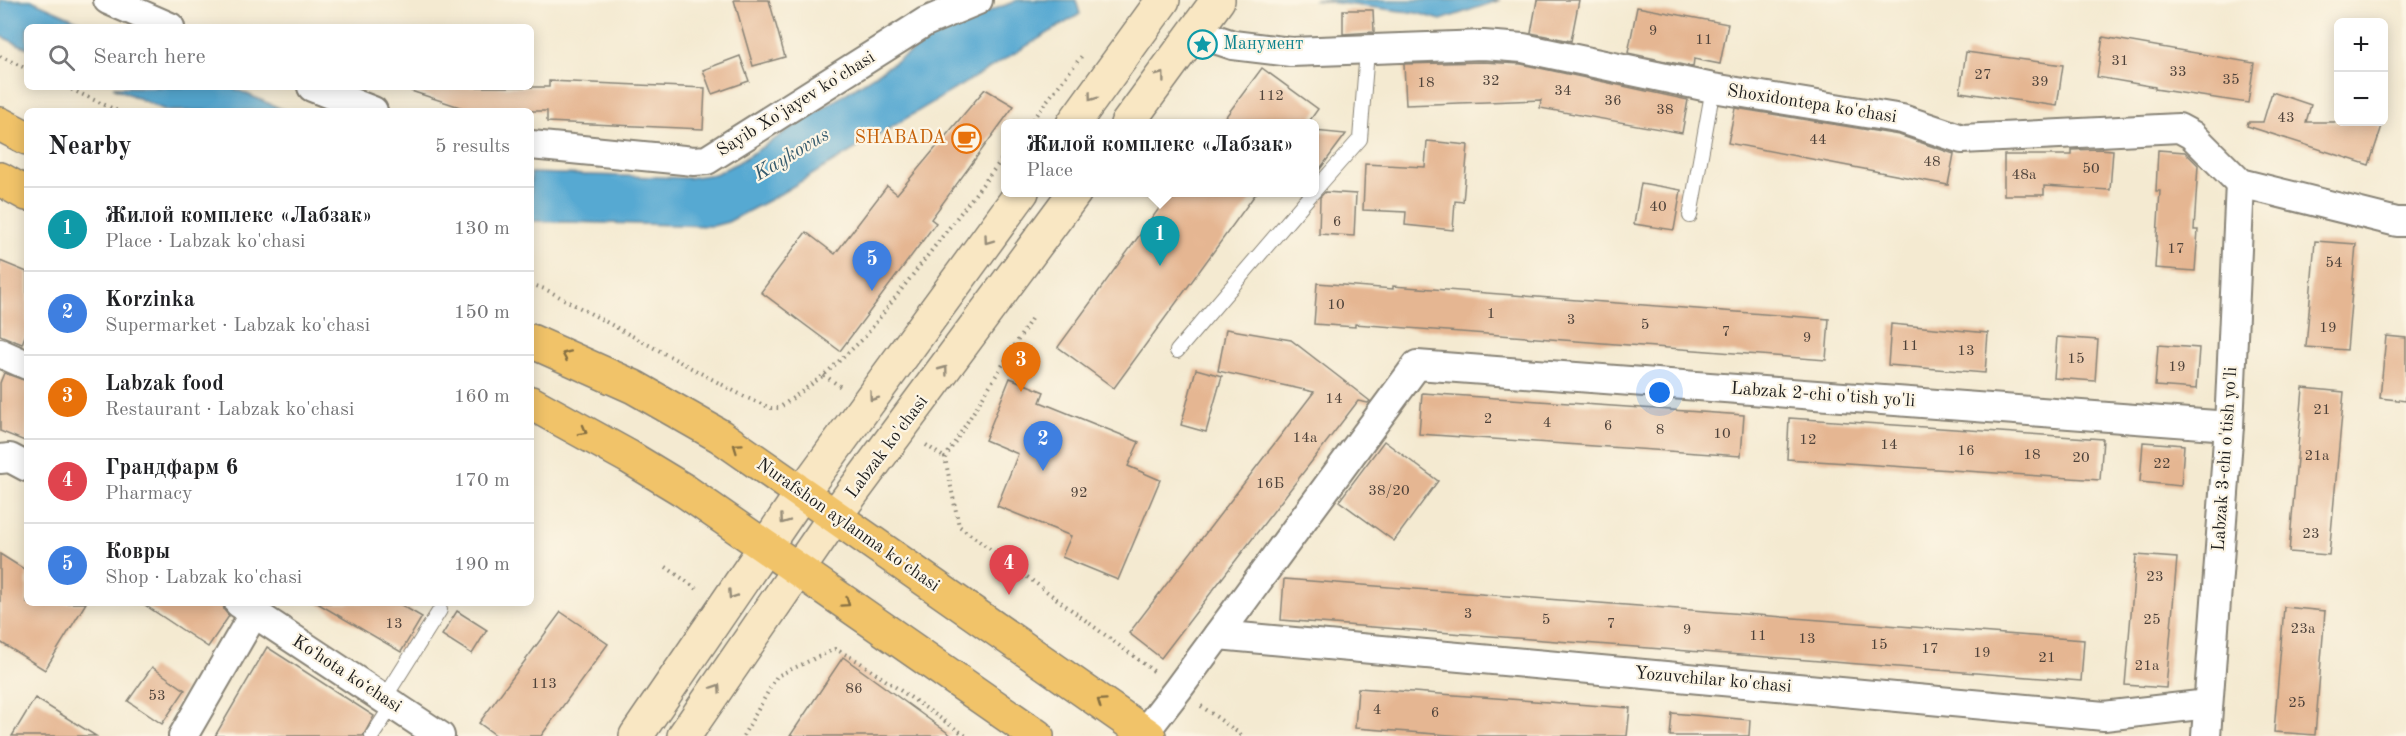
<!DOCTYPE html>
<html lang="en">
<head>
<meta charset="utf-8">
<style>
	body { margin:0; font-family:"Old Standard TT",serif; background:#f6f6f6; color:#202124 }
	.controls { position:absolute; right:18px; top:18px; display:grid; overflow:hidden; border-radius:9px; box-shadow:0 3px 15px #0003 }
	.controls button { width:54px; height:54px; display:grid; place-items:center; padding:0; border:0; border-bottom:2px solid #e0e0e0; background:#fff; color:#202124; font:30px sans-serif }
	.you { position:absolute; left:1660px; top:393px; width:21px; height:21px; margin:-15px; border:4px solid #fff; border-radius:50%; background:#1a73e8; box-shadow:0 0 0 9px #1a73e833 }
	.badge { display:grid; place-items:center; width:39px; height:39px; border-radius:50%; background:#111827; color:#fff; font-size:20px; font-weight:700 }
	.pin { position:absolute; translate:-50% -50px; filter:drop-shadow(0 2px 3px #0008) }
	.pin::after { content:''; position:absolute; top:32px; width:21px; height:18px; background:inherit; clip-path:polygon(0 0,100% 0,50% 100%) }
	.popup { position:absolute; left:1001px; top:119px; width:318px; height:78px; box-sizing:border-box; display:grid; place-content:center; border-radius:9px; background:#fff; filter:drop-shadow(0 2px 4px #0005); font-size:20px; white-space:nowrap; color:#757577 }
	.popup b { font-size:22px; color:#202124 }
	.popup::after { content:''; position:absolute; left:50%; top:100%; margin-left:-12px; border:12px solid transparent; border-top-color:#fff }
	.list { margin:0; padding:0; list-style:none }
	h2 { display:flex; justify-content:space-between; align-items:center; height:78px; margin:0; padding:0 24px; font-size:26px }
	h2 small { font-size:20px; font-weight:400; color:#757577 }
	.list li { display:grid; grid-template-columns:39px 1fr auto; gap:18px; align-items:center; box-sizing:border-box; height:84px; padding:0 24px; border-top:2px solid #e0e0e0 }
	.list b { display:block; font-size:22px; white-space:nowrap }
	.list p { margin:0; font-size:20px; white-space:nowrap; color:#757577 }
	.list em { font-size:20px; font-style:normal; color:#757577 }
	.icon { flex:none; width:33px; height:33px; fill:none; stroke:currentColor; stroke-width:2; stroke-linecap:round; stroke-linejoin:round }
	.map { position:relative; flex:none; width:2406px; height:736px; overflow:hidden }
	.search { position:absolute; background:#fff; box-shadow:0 3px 15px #0003; left:24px; top:24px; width:510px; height:66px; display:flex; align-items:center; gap:15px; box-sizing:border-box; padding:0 21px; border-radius:9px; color:#757577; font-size:22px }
	.panel { position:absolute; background:#fff; box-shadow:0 3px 15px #0003; left:24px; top:108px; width:510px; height:498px; border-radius:9px }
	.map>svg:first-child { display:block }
</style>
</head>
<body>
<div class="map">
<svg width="2406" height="736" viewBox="0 0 2406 736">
	<rect width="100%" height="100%" fill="#fcf5e5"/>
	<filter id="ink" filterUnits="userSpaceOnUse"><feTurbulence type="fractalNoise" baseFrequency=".0167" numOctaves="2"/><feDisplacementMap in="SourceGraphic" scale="12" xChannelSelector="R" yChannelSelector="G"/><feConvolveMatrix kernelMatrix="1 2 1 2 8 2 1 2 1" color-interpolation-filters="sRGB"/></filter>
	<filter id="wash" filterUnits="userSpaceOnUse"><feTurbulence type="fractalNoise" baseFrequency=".008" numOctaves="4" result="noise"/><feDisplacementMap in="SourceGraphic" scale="24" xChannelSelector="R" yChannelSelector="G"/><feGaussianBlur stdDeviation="1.35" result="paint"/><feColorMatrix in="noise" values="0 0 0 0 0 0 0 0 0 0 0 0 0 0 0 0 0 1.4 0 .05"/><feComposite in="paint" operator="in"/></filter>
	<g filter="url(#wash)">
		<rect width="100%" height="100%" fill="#f4ead1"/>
		<g fill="#56a9d2" stroke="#396277" stroke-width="1.5">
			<path d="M0,0H31L93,27H27V48L0,36Z"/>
			<path d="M1018,0H1076L1080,14L775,197L728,222L713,226L531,221V173L688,178L715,174L739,162L948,28Z"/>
			<path d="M1313,0H1500L1441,20L1417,13Z"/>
			<path d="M113,87H231L286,111H167Z"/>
		</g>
		<g id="blocks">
			<g fill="#e5b692">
				<path d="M734,0H769L785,57L753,66Z"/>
				<path d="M1537,0H1579L1571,41L1531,33Z"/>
				<path d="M1637,7L1728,24L1720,64L1694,59L1693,67L1628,53Z"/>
				<path d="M1343,10H1373L1374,32L1343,34Z"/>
				<path d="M2103,37L2254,63L2248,103L2155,89V87L2097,77Z"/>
				<path d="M1966,52L2063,65L2057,106L1960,92Z"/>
				<path d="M740,56L749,81L712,94L703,70Z"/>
				<path d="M1483,62L1521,64L1688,100L1682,133L1540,108L1541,100L1406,105L1404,64Z"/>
				<path d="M1262,68L1318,109L1308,123H1221Z"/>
				<path d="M549,81L705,88L703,129L547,122V111H472L411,91L412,87H549Z"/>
				<path d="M985,89L1014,106L931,219L936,223L840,351L761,292L806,232L835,254L887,186L897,194Z"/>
				<path d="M2272,92L2311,105L2306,122H2368L2382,126L2369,165L2247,126L2248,122H2263Z"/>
				<path d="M1735,108L1899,135L1954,154L1948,185L1728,143Z"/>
				<path d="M1314,131L1346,134L1314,177Z"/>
				<path d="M1427,141L1468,145L1463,202L1455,201L1453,230L1405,225L1406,212L1363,210L1365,164L1425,167Z"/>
				<path d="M2099,149L2113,150L2110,190L2044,186V195H2004V155H2072V150Z"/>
				<path d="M2158,150L2185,152L2198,165L2194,230H2198L2195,271L2155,268L2160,191H2156Z"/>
				<path d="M1641,183L1681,190L1674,230L1634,224Z"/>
				<path d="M1171,192H1257L1114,388L1058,347Z"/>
				<path d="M1325,192L1356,194L1354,236L1319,234L1320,197Z"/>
				<path d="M2315,241L2356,244L2347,350L2306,347Z"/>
				<path d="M0,261L27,272V331L22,344L0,335Z"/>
				<path d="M1317,283L1393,289V286L1829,319L1826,360L1355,324V327L1314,324Z"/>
				<path d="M1891,324L1988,333L1985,373L1888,365Z"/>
				<path d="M1226,329L1291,340L1370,401L1368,403L1358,401L1161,658L1129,633L1314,392L1218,371Z"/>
				<path d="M2386,336L2406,338V401L2380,398Z"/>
				<path d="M2057,337L2098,340L2095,381L2054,378Z"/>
				<path d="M2158,345L2199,348L2196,389L2155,386Z"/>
				<path d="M1196,369L1222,376L1206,432L1181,425Z"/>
				<path d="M4,373L27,381V442L0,431V383Z"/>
				<path d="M1010,378L1044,392L1040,402L1139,442L1128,466L1160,480L1118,580L1062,557L1071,536L997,506L1018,454L985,440Z"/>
				<path d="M2303,388L2344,392L2329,555L2289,552Z"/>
				<path d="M1422,393L1744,415L1741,456L1419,434Z"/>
				<path d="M1789,418L2103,439L2100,480L1787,459Z"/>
				<path d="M1384,441L1438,481L1394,541L1339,501Z"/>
				<path d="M2143,442L2184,445L2181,486L2140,482Z"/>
				<path d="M0,554L27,571V603H86L45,670L0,642Z"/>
				<path d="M2136,555L2177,558L2166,688L2125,685Z"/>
				<path d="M1284,579L2084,640L2081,681L1281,620Z"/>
				<path d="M142,603H223L224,610L229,616L208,647Z"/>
				<path d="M317,603H398L422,617L401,652Z"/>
				<path d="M2284,607L2325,611L2315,735L2274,732Z"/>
				<path d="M457,611L487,630L472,654L442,635Z"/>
				<path d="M561,612L608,644L541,736H497L479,723Z"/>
				<path d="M267,647L374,716L363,736H215Z"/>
				<path d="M843,657L952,736H790Z"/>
				<path d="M152,667L185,690L162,724L128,701Z"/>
				<path d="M1358,688L1630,708L1627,736H1463L1355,728Z"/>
				<path d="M35,698L96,736H12Z"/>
				<path d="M1672,713L1750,720L1749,736H1670Z"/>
			</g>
		</g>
	</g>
	<g filter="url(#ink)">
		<use href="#blocks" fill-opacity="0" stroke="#888376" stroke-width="1.5"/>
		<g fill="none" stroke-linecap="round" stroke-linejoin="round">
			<defs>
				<g id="lane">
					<path d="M1314,191L1360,139L1367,51"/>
					<path d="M1690,216L1713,88"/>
					<path d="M1177,351L1313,192"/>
					<path d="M384,699L440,610"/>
					<path d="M372,736L393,704"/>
				</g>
				<g id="street">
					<path d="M108,0L170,27"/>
					<path d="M1194,32L1233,45L1291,52L1483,45L1523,48L1713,88L1902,119L1962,139L2179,128L2192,135L2240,183L2397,222H2406"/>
					<path d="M312,87L373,111"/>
					<path d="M531,145L694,161L707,160L925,22L978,0"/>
					<path d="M0,353L27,365"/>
					<path d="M0,459L10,458L27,467"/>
					<path d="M239,603L440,736"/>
					<path d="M1218,635L2104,716L2208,704"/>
					<path d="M1144,733L1178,689L1417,365L2229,426"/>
					<path d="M183,736L254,613"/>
					<path d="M2206,736L2229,426L2240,183"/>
				</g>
				<g id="secondary">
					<path d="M1073,124L1163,0"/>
					<path d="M1127,124L1218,0"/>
					<path d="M636,736L802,493L1022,192"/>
					<path d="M684,736L835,516L1075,192"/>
				</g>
				<g id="primary">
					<path d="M0,124L27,138"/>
					<path d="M0,179L27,194"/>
					<path d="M531,341L634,387L720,436L1149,736"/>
					<path d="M531,403L629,457L685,491L1037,736"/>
				</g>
			</defs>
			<use href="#lane" stroke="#888376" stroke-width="16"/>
			<use href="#street" stroke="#888376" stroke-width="32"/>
			<use href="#secondary" stroke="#888376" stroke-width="36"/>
			<use href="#primary" stroke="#888376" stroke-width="36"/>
			<g stroke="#888376" stroke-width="4" stroke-dasharray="1.5 4.5" stroke-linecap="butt">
				<path d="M0,56L27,69"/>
				<path d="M66,87L118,111"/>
				<path d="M1029,124L1084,53"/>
				<path d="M531,284L547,290L745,397L771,408H779L824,375L864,338L1006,154"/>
				<path d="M1031,319L945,458L959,526L1156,673"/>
				<path d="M824,375L841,387"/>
				<path d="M926,445L945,458"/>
				<path d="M666,567L700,591"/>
				<path d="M1201,706L1243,736"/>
				<path d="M743,736L777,676L835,649L858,661L966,736"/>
			</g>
			<use href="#lane" stroke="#fff" stroke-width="14"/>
			<use href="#street" stroke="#fff" stroke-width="28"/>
			<use href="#secondary" stroke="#f9e7c3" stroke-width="33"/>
			<use href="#primary" stroke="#f1c369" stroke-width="33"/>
		</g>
		<defs><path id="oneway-chevron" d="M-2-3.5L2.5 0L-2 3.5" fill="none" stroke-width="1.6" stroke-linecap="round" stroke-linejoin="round" transform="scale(1.5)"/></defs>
		<g stroke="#968c78">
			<use href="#oneway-chevron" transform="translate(1161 76) rotate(-53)"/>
			<use href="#oneway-chevron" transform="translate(1092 97) rotate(126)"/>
			<use href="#oneway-chevron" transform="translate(988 240) rotate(126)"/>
			<use href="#oneway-chevron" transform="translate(944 370) rotate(-53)"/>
			<use href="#oneway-chevron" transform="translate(873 397) rotate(126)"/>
			<use href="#oneway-chevron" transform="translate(784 520) rotate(125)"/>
			<use href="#oneway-chevron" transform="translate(732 595) rotate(124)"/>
			<use href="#oneway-chevron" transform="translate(717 688) rotate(-56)"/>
		</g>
		<g stroke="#867042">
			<use href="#oneway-chevron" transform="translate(566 355) rotate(-156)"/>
			<use href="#oneway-chevron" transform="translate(583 431) rotate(29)"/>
			<use href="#oneway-chevron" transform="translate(737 447) rotate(-145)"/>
			<use href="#oneway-chevron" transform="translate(846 603) rotate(35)"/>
			<use href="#oneway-chevron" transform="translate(1101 702) rotate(-145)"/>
		</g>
	</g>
	<defs>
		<symbol id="sight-ring" viewBox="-11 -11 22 22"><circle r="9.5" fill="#fcf5e5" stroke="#0f9aa8" stroke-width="1.5"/><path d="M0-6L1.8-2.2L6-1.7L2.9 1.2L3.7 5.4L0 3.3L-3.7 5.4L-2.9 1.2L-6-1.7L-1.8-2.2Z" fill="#0f9aa8"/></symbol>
		<symbol id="cafe-ring" viewBox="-11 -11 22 22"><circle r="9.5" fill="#fcf5e5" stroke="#e8710a" stroke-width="1.5"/><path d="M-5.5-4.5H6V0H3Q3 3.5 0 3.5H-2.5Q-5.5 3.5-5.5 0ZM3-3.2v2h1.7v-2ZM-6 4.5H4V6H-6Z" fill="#e8710a"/></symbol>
	</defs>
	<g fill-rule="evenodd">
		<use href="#sight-ring" x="1186" y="28" width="33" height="33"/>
		<use href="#cafe-ring" x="950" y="122" width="33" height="33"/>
	</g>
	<g text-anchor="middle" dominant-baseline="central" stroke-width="4.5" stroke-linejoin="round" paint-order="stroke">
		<g font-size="15" fill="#4e423a">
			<text x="1653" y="31">9</text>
			<text x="1704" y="40">11</text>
			<text x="2120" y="61">31</text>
			<text x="2178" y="72">33</text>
			<text x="1983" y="75">27</text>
			<text x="2231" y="80">35</text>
			<text x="1491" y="81">32</text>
			<text x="2040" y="82">39</text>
			<text x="1426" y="83">18</text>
			<text x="1563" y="91">34</text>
			<text x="1271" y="96">112</text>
			<text x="1613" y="101">36</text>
			<text x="1665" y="110">38</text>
			<text x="2286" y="118">43</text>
			<text x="1818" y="140">44</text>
			<text x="1932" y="162">48</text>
			<text x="2091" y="169">50</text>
			<text x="2024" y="175">48a</text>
			<text x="1658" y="207">40</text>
			<text x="1337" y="222">6</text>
			<text x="2176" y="249">17</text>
			<text x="2334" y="263">54</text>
			<text x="1336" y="305">10</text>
			<text x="1491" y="314">1</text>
			<text x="1571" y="320">3</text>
			<text x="1645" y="325">5</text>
			<text x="2328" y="328">19</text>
			<text x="1726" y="332">7</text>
			<text x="1807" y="338">9</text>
			<text x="1910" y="346">11</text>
			<text x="1966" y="351">13</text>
			<text x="2076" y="359">15</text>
			<text x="2177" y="367">19</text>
			<text x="1334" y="399">14</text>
			<text x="2322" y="410">21</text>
			<text x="1488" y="419">2</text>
			<text x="1547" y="423">4</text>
			<text x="1608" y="426">6</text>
			<text x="1660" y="430">8</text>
			<text x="1722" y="434">10</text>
			<text x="1305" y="438">14а</text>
			<text x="1808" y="440">12</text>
			<text x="1889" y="445">14</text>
			<text x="1966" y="451">16</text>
			<text x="2032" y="455">18</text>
			<text x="2317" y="456">21a</text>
			<text x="2081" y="458">20</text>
			<text x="2162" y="464">22</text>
			<text x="1270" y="484">16Б</text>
			<text x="1389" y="491">38/20</text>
			<text x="1079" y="493">92</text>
			<text x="2311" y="534">23</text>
			<text x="2155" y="577">23</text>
			<text x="1468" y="614">3</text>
			<text x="1546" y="620">5</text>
			<text x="2152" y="620">25</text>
			<text x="394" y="624">13</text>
			<text x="1611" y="624">7</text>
			<text x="2303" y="629">23a</text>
			<text x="1687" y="630">9</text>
			<text x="1758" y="636">11</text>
			<text x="1807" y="639">13</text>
			<text x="1879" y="645">15</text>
			<text x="1930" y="649">17</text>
			<text x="1982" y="653">19</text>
			<text x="2047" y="658">21</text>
			<text x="2147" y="666">21а</text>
			<text x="544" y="684">113</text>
			<text x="854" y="689">86</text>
			<text x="157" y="696">53</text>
			<text x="2297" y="703">25</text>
			<text x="1377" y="710">4</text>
			<text x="1435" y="713">6</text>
		</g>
		<g font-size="18" fill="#0d838f" stroke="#fcf5e5" text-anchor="start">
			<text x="1223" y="44">Манумент</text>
		</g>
		<g font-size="18" fill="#1c1c1c" stroke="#fcf5e5">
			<text transform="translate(796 104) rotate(-32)">Sayib Xo'jayev ko'chasi</text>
			<text transform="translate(1812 104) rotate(9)">Shoxidontepa ko'chasi</text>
			<text transform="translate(1823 395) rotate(4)">Labzak 2-chi o'tish yo'li</text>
			<text transform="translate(887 447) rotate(-53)">Labzak ko'chasi</text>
			<text transform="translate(2225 459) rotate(-86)">Labzak 3-chi o'tish yo'li</text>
			<text transform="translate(848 525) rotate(35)">Nurafshon aylanma ko'chasi</text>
			<text transform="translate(347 674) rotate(33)">Koʻhota koʻchasi</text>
			<text transform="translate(1713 680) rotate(5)">Yozuvchilar ko'chasi</text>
		</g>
		<g font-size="18" fill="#c56008" stroke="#fcf5e5" text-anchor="end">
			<text x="946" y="138">SHABADA</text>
		</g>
		<g font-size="20" font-style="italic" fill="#365b6e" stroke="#fcf5e5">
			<text transform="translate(792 155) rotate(-31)">Kaykovus</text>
		</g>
	</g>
</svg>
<div class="controls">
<button>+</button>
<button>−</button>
</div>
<div class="you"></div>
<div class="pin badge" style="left:1160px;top:266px;background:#0f9aa8">1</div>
<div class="popup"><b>Жилой комплекс «Лабзак»</b>Place</div>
<div class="pin badge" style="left:1043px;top:471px;background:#3f7fe0">2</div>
<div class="pin badge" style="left:1021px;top:392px;background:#e8710a">3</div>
<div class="pin badge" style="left:1009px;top:595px;background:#e0444e">4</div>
<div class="pin badge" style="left:872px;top:291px;background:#3f7fe0">5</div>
<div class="search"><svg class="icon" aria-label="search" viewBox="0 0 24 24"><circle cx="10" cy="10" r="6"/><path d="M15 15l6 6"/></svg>Search here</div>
<section class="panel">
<h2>Nearby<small>5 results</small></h2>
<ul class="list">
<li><span class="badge" style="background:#0f9aa8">1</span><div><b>Жилой комплекс «Лабзак»</b><p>Place · Labzak ko'chasi</p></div><em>130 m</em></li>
<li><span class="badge" style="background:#3f7fe0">2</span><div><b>Korzinka</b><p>Supermarket · Labzak ko'chasi</p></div><em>150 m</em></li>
<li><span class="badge" style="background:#e8710a">3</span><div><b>Labzak food</b><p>Restaurant · Labzak ko'chasi</p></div><em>160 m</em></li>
<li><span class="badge" style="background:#e0444e">4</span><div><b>Грандфарм 6</b><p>Pharmacy</p></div><em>170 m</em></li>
<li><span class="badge" style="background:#3f7fe0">5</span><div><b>Ковры</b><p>Shop · Labzak ko'chasi</p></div><em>190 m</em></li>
</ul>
</section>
</div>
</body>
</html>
